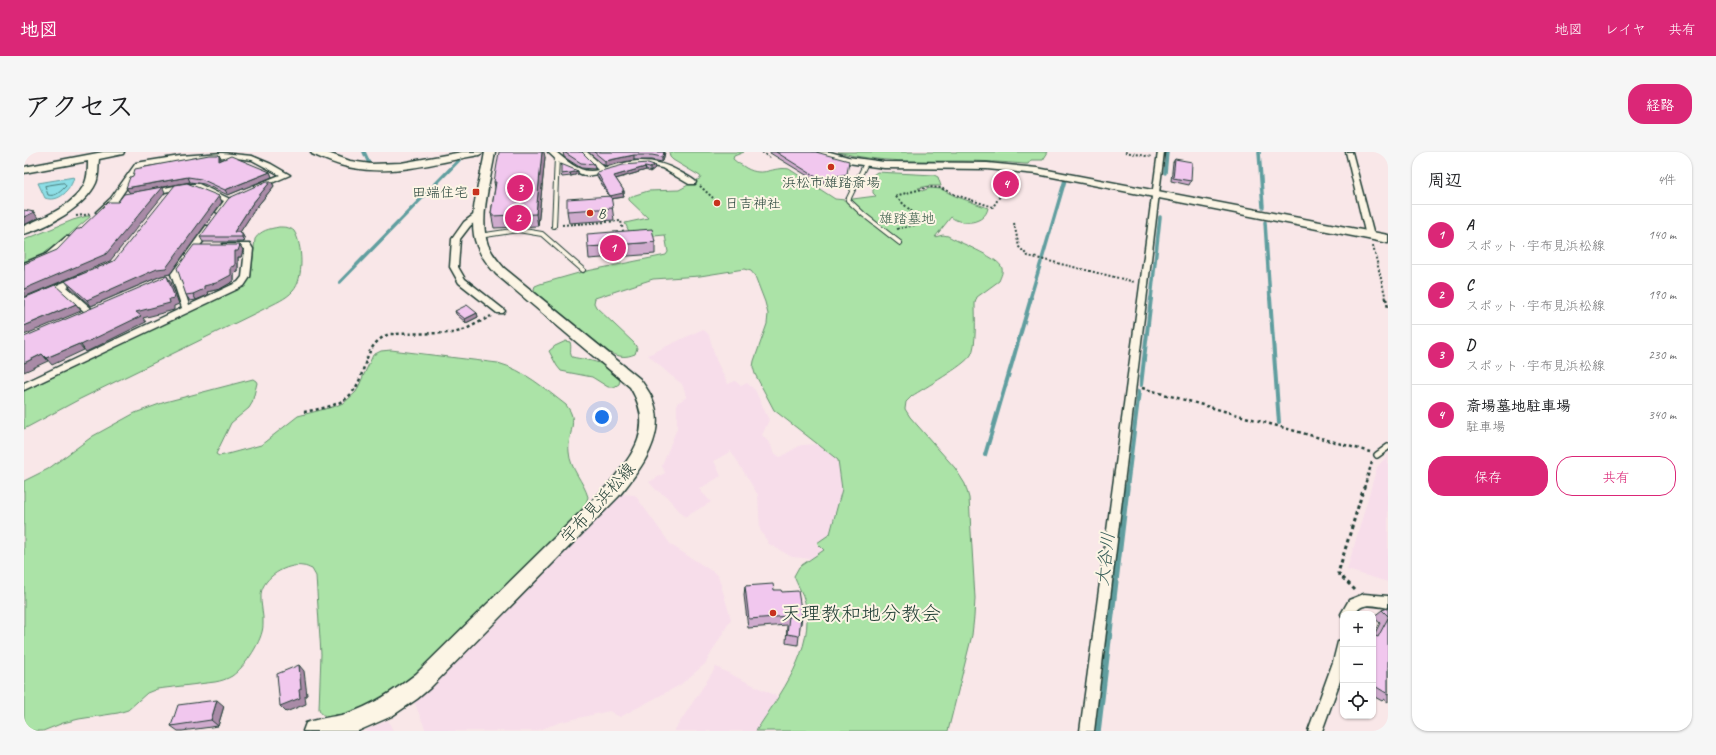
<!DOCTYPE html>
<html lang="ja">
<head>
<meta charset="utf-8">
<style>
	body { margin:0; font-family:Caveat,"Klee One",sans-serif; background:#f6f6f6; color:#202124 }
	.controls { position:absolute; right:12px; bottom:12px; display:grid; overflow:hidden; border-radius:8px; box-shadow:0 1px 3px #0004 }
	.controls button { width:36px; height:36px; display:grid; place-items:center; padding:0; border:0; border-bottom:1px solid #e0e0e0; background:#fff; color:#202124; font:20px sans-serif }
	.you { position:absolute; left:578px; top:265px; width:14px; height:14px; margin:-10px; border:3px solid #fff; border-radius:50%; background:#1a73e8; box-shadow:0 0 0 6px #1a73e833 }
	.badge { display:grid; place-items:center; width:26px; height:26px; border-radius:50%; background:#db2777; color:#fff; font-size:13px; font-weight:700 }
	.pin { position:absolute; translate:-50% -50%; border:2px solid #fff; box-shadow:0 1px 4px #0006 }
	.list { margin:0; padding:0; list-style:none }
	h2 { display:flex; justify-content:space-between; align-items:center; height:52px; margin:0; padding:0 16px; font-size:17px }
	h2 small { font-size:13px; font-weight:400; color:#757577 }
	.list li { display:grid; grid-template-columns:26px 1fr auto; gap:12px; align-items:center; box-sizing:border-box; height:60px; padding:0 16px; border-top:1px solid #e0e0e0 }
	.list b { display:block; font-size:15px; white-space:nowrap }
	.list p { margin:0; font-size:13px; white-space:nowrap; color:#757577 }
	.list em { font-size:13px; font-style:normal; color:#757577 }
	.actions { display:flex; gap:8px; padding:12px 16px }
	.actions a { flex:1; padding:9px 0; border:1px solid #db2777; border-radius:16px; text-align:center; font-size:14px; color:#db2777 }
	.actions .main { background:#db2777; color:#fff }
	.icon { flex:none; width:22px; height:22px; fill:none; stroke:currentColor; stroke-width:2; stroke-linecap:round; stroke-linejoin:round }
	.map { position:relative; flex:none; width:1364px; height:579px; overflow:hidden; border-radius:16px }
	header { display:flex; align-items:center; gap:24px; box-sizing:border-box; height:56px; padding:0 20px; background:#db2777; color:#fff }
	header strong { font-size:19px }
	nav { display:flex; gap:22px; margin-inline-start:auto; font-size:14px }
	.intro { display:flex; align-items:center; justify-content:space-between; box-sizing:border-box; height:96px; padding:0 24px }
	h1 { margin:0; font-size:28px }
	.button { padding:10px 18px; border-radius:16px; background:#db2777; color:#fff; font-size:14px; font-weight:700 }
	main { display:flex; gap:24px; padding:0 24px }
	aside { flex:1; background:#fff; border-radius:16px; box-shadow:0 1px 3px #0004 }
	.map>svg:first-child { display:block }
</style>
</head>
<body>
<header>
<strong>地図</strong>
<nav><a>地図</a><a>レイヤ</a><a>共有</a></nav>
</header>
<div class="intro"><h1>アクセス</h1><a class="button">経路</a></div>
<main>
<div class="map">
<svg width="1364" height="579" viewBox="0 0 1364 579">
	<rect width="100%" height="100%" fill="#f9e7e8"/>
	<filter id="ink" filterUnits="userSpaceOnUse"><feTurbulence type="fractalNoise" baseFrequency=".025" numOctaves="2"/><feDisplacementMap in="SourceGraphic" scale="8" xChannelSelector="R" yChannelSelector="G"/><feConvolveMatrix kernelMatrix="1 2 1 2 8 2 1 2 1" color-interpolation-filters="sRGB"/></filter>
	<g filter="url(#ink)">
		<g fill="#f7ddea">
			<path d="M679,177L685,183L692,208L704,232L711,229L717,234L723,231L731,238L745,268L738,283L747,293L749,300L756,305L777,293L795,292L814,308L818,337L806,382L801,398L788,407L768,405L745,392L736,378L734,343L707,299L690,309L697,324L675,337L687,350L661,365L642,344L632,338L625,330L641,321L638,314L653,276V251L663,245L658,232L645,222L624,203Z"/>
			<path d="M1364,303V430L1323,418L1353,315Z"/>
			<path d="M597,342L611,343L647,393L694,423L707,467L681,512L656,533L596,565L585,559L537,570L512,579H402L390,549L407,535Z"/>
			<path d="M692,515L754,545L732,579H650Z"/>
			<path d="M364,568L369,579H339H340Z"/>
		</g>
		<g fill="#abe3a7" stroke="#65906e">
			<path d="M645,0H720L710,4L709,7C713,11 718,13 722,16C740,26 748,14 765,17L811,47L821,48L852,44L849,41V23L853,20L910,23L914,25L917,34H905L894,36L898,39L906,36L917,37L931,44L964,56C961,72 938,74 927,65L911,85L919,83L924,84C934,90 972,105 977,114C980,119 977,124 975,129L953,145L951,151C951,164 953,193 947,203C940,214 900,236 888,244L882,250L881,257L886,265L931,316L941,332L945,346L951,446L950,465L948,483L924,579H732C756,542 792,497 781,450C779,441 773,433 770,424L775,415L800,398L793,391L806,382L818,337L814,308L750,258L731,222L729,215L730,209L743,172L744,162L741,150L731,124L727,119L720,117L676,124L629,127L571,146L570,151L572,155L610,191L613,196L611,202C601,206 595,205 585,200L511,140L510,137L511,134L516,132L558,120L642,103L644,100L641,83L608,86L601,71L624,66L605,48V45L624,39L655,38L677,26L676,24L649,8L646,5Z"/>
			<path d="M814,0H1024L1019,8H1007L1004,12H1001C979,10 958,9 936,9C895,9 855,11 814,0Z"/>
			<path d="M63,64H67L25,100L0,111V88L49,68Z"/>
			<path d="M255,75C260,75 266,75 270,79C279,93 280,127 269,139C262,147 251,151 242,156L56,247L0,277V239L221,133L227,124L231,87C237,78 245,77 255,75Z"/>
			<path d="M542,189L546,190C548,196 545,200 548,205C566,209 585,209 596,228L595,232L590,235H584L568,225L537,219L533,214L525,199L531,194Z"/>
			<path d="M367,198L474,211C500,218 521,237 542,253C556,270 543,281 545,300C546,317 560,330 564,345L560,358L392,522C383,529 374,537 365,543C353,551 301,578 295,557L297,502L292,424L288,417C285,416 282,414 279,414C263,411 239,425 237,442C236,452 240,462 239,473C239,488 221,515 208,524C203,527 197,529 191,530L133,537L123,541L104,558L94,561L55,567L39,571L19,579H0V329L24,317L69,284L111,261L141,250L229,227L232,229L233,231L228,251L225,256L207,271L192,302L195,304L200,303L237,293L274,264L312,254L321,250L332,240L349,203L357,199Z"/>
		</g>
		<path fill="#8ddee6" stroke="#619e9f" d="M50,25C47,38 35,51 21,46L14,31Z"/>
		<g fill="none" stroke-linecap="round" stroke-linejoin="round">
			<path stroke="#4b7d7b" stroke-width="1" d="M40,31L42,34C37,39 32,45 24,43L21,34Z"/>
			<g stroke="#619e9f" stroke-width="3.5">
				<path d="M340,0L345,11"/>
				<path d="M1235,0L1239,55"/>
				<path d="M1141,21L1143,0"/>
				<path d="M1241,70L1246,147"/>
				<path d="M1018,107L1041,28"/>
				<path d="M316,130L435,8"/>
				<path d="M1006,147L1017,110"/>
				<path d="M1127,147L1136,65"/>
			</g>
			<g stroke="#619e9f" stroke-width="4">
				<path d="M1246,146L1255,271"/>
				<path d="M1117,233L1127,146"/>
				<path d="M961,303L1007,146"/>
				<path d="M1103,336L1115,239"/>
			</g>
			<path stroke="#619e9f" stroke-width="5.5" d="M1074,579L1103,335"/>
			<defs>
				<g id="lane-far1">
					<path d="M842,11L824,48L840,63L876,91"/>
					<path d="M530,74L533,5"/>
					<path d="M455,84L494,78L518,82L559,118"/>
				</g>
				<path id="lane" d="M1353,303L1364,295"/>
				<g id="street">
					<path d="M524,0H532C544,10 558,23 574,18L556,0H563L581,16C609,7 630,5 656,20C661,23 668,26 672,30L671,32H665L638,16L624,13L599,15L580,21L562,24L540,15Z"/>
					<path d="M1134,0H1140L1070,579H1056Z"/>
					<path d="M1322,0H1328L1350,84L1349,86H1346L1342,84Z"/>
					<path d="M198,1L228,4L247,12L266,23L234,37H231V33L256,23L228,8L212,6L170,7L117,15L93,50L79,62H76L72,60L87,46L112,11L156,4Z"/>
					<path d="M160,32H175L208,48L199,62H196L192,60L200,49L171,36H160L126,43L122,41L126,39Z"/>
					<path d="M452,61H458L459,63L446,74L436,87L434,115L441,127L479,157L481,159L479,161H473L435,131L426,115L428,87L440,70Z"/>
					<path d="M182,74H188L189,76L155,122L165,153L214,130L218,125L221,97L202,96H199L198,94L199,92H226L229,97L226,125L220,134L0,238V231L158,156L147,122Z"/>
					<path d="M42,85H48L49,87L28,106L0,117V111L22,102Z"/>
					<path d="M57,123L61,126L60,128L43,135L69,158L71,160L69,162H63L36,138L0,153V147Z"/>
					<path d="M1340,442L1364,444V456C1352,454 1337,449 1331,462H1319V466L1317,462L1325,448Z"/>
					<path d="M1319,489V521L1298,579H1284L1309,510L1314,490Z"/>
				</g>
				<g id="secondary">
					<path d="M79,0H100L99,2L75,7C74,15 75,24 72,31C61,55 24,75 0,82V74C21,65 51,53 61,31C64,24 64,16 64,9L0,21V15Z"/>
					<path d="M287,0H301L326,9L347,12L377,11L438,0H460L455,3C415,10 371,24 329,16C315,14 302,8 288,2Z"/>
					<path d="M461,0H471C467,27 454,67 464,93C468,102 474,109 480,116L616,227C620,233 625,239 628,246C644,282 617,317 595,344L406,536L393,547L368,564L334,579H279L282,571C295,566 309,565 322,562C348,554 370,539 392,522L583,334C610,302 631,276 606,235L472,122C464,113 457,104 453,94C442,67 457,27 461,0Z"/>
					<path d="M789,0H806L824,5L860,10L963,11L1013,16L1364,83V91L1013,22L963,17L860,16L824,11L790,2Z"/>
				</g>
			</defs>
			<use href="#lane-far1" stroke="#1f3d34" stroke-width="6"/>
			<use href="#lane" stroke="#1f3d34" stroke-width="8"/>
			<use href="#street" stroke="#1f3d34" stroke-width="3"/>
			<use href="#secondary" stroke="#1f3d34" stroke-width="3"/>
			<g stroke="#1f3d34" stroke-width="2" stroke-dasharray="2 2" stroke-linecap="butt">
				<path d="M738,0L746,6"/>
				<path d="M1101,0L1128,5"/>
				<path d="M676,34L689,46"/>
				<path d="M52,64L67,62"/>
				<path d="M990,71L995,95L1004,104L1111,130"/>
				<path d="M538,73L597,69L599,79"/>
				<path d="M873,77L900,71L871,44L905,35L917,36L932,43L969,55L976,44L972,39"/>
				<path d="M1349,94L1362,147"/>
			</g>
			<g stroke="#1f3d34" stroke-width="2.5" stroke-dasharray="3 3" stroke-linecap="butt">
				<path d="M1362,146L1364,156"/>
				<path d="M1118,236L1346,300"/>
				<path d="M280,260C294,257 312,255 324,245C345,226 335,195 365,182L430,181L442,177L467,164"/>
				<path d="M1340,336L1348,310"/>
			</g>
			<path stroke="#1f3d34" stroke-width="3" stroke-dasharray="3.5 3.5" stroke-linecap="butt" d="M1331,438L1314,421L1340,335"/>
			<use href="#lane-far1" stroke="#fcf5e5" stroke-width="4"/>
			<use href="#lane" stroke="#fcf5e5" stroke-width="5"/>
			<use href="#street" fill="#fcf5e5" fill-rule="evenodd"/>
			<use href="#secondary" fill="#fcf5e5" fill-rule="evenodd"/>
		</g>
		<g fill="#cfabcd" stroke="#1f3d34">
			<path d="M539,0L570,12L571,17L557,16L540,5Z"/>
			<path d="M564,0H641L639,9L638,10L628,8H610L581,14Z"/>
			<path d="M746,0H792L822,27L812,29L810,28L797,32L746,1Z"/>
			<path d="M195,3L197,8L246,20L248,25L204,43L180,32L166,30L106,41L102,36Z"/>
			<path d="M521,5L514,74L470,76L467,61L471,35L470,30Z"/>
			<path d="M1151,7L1167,29L1165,33L1147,29L1149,10Z"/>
			<path d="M630,13L631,16L626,20L622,18L592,27L600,39V42H599L600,45L587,47L590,68L545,71L543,59L585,44L573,24V20Z"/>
			<path d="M554,19V22L547,24L538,25L537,22Z"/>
			<path d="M247,29L250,34L231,57L216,80L218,82L221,87L220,90H179L176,85Z"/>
			<path d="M195,44L198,50L146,122L137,124L67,154L46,135L41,129L90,109Z"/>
			<path d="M631,90V102L565,107L564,95Z"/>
			<path d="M216,93L219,98L217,105H214V120L210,121V129L196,137L183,140L184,143L172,148L166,149L162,143Z"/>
			<path d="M431,159L453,161L454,165L442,171L432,162Z"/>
			<path d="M721,434L750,438L758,440L778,463L777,472H776L775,484L774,493L762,491L763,473L724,476L720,443Z"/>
			<path d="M1364,456V550L1360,547L1358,549L1349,544V483H1350L1356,471L1349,465L1358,458Z"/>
			<path d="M200,554L194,574L158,579H154L147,574Z"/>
		</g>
		<g fill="#a98ba7" stroke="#1f3d34">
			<path d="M518,0H520L521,5L514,74L512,62Z"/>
			<path d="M640,0H641L639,9L638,10V5Z"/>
			<path d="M195,3L197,7V14L195,9Z"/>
			<path d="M610,3V8L581,14V9Z"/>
			<path d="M630,13L631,16L626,20V16Z"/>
			<path d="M621,15L622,18L591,27L590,24Z"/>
			<path d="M554,19V22L547,24L546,21Z"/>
			<path d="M246,20L248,25L204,43L201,38Z"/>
			<path d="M823,22L822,27L812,29L813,24Z"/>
			<path d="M811,23L810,28L797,32V28Z"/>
			<path d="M164,25L166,30L106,41L102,36Z"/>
			<path d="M247,29L250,34L231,57L213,85L210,80L228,52Z"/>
			<path d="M138,35L141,41L86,109L0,145V137Z"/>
			<path d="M598,39H600V42H599L600,45L586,47V44Z"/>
			<path d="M195,44L198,50L146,122L137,124L67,154L63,148Z"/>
			<path d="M10,60L14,66L0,73V65Z"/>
			<path d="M217,80L221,87L220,90L218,85L216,81Z"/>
			<path d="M216,93L219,98L217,105H214V120L210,121V129L196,137L183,140L184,143L172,148L169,142L180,134L207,115L211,99Z"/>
			<path d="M143,124L147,130L155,152L150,154V158L119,166L122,170L62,200L57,193L112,160Z"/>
			<path d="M52,152L57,159L0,183V174Z"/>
			<path d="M453,161L454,165L442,171L441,167Z"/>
			<path d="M55,192L60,198L28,213L22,206Z"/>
			<path d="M18,202L24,209L0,220V211Z"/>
			<path d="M275,513L280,519L283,543L281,544L282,552L262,560L256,554L275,538Z"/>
			<path d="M193,548L200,554L194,574L187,568Z"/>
		</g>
		<g fill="#f1c7ee" stroke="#1f3d34">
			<path d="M475,0H518L512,62L468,64V61H467L472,30H470Z"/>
			<path d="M540,0H558L570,12L557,11Z"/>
			<path d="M570,0H640L639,4L638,5L628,3H610L581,9Z"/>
			<path d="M752,0H792L825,9L823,22L813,24L811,23L797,28Z"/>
			<path d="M185,3H195V9L207,4L246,20L201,38L177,27L164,25L102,36L106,25L109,24L111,17Z"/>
			<path d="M1151,7L1168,10L1167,29L1149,26Z"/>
			<path d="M624,11L630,13L626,16L621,15L590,24L600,39H598L599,41L586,44L573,20L599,13Z"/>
			<path d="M537,12L554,19L546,21L537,22Z"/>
			<path d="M243,29H247L228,52L210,80H217L216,81L218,82V85H176L205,46Z"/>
			<path d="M163,31L195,44L142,116L133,117L63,148L41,129L90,109L151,33Z"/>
			<path d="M138,35L82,102L0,137V112L33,98L53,77H56L84,50H94L100,42Z"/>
			<path d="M587,44L589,56L543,59V47Z"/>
			<path d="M0,58L10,60L0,65Z"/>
			<path d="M628,77L631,90L564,95L563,82Z"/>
			<path d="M170,93H216L214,99H211V114L207,115V123L192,131L180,134V137L169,142L162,143L153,116Z"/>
			<path d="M143,124L151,146L145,147L146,151L112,160L117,164L57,193L55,192L22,206L18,202L0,211V185Z"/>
			<path d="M31,133L52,152L0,174V146Z"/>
			<path d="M443,153L453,161L441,167L431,159Z"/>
			<path d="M749,432L750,438H757L758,440L774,439L778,463L777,464L775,484L763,482L765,464L725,467L721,434Z"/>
			<path d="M1364,456V464L1358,458Z"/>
			<path d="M1364,466V542L1349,533V483L1354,485Z"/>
			<path d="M275,513L277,537L275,538L276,546L256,554L253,522Z"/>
			<path d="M193,548L187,568L147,574L154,553Z"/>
		</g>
	</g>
	<g fill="#c8321e" stroke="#fcf5e5" stroke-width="1.5">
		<circle cx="807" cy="15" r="4"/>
		<rect x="448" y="36" width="8" height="8" rx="2"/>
		<circle cx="693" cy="51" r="4"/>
		<circle cx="566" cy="61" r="4"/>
		<circle cx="749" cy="461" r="4"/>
	</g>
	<g text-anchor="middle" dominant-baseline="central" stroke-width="4" stroke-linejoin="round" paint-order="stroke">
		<g font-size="14" fill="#1f3d34" stroke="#fcf5e5" text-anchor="start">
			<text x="807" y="30" text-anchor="middle">浜松市雄踏斎場</text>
			<text x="444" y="40" text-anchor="end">田端住宅</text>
			<text x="701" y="51">日吉神社</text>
			<text x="574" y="61">B</text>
		</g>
		<g font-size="14" fill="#3b5e4b" stroke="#fcf5e5">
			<text x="883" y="66">雄踏墓地</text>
		</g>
		<g font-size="17" fill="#1f3d34" stroke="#fcf5e5">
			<text transform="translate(574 351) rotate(-48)">宇布見浜松線</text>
		</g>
		<g font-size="18" font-style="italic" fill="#355d58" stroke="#fcf5e5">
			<text transform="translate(1081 407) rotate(-83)">大谷川</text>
		</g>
		<g font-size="20" fill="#1f3d34" stroke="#fcf5e5" text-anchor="start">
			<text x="757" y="461">天理教和地分教会</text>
		</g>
	</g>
</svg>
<div class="controls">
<button>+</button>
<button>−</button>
<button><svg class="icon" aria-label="locate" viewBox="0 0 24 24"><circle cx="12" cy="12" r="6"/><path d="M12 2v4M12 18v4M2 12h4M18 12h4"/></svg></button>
</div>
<div class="you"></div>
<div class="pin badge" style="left:589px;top:96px">1</div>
<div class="pin badge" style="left:494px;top:66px">2</div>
<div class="pin badge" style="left:496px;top:36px">3</div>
<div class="pin badge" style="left:982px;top:32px">4</div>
</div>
<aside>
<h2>周辺<small>4件</small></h2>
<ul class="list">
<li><span class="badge">1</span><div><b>A</b><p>スポット · 宇布見浜松線</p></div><em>140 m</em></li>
<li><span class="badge">2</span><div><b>C</b><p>スポット · 宇布見浜松線</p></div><em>190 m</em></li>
<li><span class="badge">3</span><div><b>D</b><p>スポット · 宇布見浜松線</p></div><em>230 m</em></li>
<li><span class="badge">4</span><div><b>斎場墓地駐車場</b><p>駐車場</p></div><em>340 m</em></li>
</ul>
<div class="actions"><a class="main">保存</a><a>共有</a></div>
</aside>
</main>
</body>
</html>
